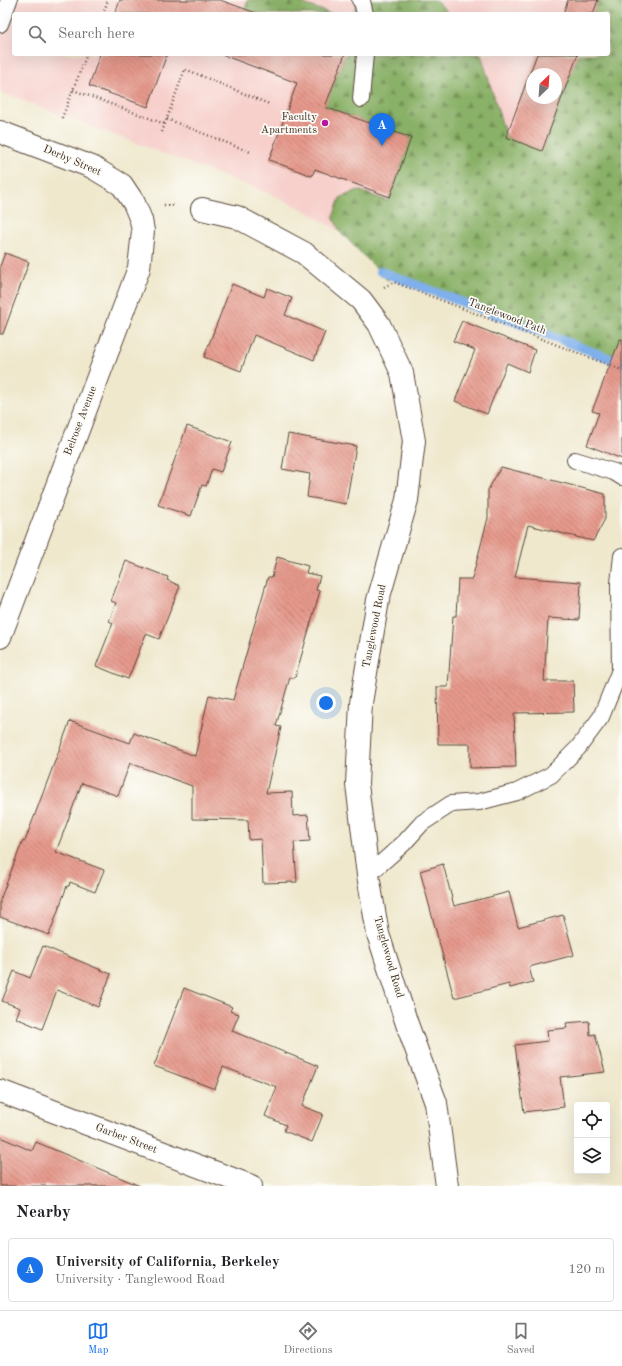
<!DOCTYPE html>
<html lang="en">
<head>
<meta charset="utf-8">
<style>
	body { margin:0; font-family:"Old Standard TT",serif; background:#f6f6f6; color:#202124 }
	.controls { position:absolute; right:12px; bottom:12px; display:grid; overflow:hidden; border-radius:4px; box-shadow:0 4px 16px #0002 }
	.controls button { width:36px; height:36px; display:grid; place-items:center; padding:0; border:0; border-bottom:1px solid #e0e0e0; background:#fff; color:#202124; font:20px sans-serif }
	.compass { position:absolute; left:526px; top:68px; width:36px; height:36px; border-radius:50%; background:#fff; box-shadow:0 4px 16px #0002; rotate:25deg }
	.you { position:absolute; left:326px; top:703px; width:14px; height:14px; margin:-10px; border:3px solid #fff; border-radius:50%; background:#1a73e8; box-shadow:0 0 0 6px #1a73e833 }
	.badge { display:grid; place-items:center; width:26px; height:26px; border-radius:50%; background:#1a73e8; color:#fff; font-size:13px; font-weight:700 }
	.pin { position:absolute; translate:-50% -33px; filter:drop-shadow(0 1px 2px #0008) }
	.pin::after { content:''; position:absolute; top:21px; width:14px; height:12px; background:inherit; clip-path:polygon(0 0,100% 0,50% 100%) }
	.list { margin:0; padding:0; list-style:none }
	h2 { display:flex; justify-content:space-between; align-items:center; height:52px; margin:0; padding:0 16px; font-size:17px }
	h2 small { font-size:13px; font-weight:400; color:#757577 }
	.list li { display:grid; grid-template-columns:26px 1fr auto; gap:12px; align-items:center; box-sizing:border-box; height:64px; margin:0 8px 8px; padding:0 8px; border:1px solid #e0e0e0; border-radius:4px }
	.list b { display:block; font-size:15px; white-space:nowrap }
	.list p { margin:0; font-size:13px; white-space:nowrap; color:#757577 }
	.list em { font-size:13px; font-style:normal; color:#757577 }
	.icon { flex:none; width:22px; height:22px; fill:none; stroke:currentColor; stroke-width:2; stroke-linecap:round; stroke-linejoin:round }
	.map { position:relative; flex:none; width:622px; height:1186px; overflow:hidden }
	.search { position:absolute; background:#fff; box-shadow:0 4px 16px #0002; left:12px; right:12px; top:12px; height:44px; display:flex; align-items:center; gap:10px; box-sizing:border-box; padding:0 14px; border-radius:4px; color:#757577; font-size:15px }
	.sheet { height:124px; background:#fff }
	nav { display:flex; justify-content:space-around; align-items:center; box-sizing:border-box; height:56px; border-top:1px solid #e0e0e0; background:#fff; font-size:11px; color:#757577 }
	nav a { display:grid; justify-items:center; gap:2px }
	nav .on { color:#1a73e8 }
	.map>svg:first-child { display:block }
</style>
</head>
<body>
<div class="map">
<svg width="622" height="1186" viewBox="0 0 622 1186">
	<defs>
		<pattern id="forest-firs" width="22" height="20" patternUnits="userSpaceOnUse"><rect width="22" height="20" fill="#8ab167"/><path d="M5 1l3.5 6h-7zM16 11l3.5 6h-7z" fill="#729054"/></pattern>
		<pattern id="building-back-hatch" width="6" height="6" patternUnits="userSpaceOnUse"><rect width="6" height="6" fill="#e6998c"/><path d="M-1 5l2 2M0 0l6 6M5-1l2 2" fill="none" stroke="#bc7d72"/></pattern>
	</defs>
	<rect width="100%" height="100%" fill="#fdfcf7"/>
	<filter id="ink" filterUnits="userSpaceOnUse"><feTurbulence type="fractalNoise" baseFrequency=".025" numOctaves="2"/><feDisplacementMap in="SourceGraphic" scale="8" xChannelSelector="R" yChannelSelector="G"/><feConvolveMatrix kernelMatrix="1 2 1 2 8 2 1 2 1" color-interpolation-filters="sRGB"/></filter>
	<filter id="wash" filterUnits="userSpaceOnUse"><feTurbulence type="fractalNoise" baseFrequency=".012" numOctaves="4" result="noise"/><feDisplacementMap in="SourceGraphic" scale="16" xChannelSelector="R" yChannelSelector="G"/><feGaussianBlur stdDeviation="0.9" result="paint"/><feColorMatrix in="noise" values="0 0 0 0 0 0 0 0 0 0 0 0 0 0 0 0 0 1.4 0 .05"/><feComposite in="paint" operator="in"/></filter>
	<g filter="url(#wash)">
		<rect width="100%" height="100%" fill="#efe8cd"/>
		<path fill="#f7d0cc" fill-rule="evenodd" d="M0,0H622V361L377,269L340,232L304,210L268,193L0,92ZM14,14H608V54H14ZM532,74H556V98H532Z"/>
		<g fill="url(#forest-firs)" stroke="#626e42">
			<path d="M248,0H293L332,14H259L245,9Z"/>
			<path d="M358,0H436L449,14H353Z"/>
			<path d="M598,0H622V361L396,276L387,280L377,269L340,232L333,217L340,198L358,190L388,201L411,138L325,107L345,54H481L506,137L542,151L578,54H608V14H593Z"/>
		</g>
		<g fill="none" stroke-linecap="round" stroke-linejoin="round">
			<path stroke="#7fb0eb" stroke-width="9" d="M380,271L622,363"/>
		</g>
		<g id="blocks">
			<g fill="url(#building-back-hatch)" fill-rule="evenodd">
				<path d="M120,0H220L259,14H115Z"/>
				<path d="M568,0H598L593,14H563Z"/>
				<path d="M100,54H167L148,107L89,86Z"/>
				<path d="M220,54H345L325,107L411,138L390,197L315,169L312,176L269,160L297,83Z"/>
				<path d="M537,54H578L542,151L506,137ZM532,74H556V98H532Z"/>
				<path d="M5,253L29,262L3,334H0V266Z"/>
				<path d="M232,284L264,297L267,288L292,298L285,315L325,332L314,360L254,335L241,371L204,357Z"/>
				<path d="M462,321L535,350L528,372L507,363L487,414L455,401L475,350L453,341Z"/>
				<path d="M620,339H622V459L587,445L599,413L592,411Z"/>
				<path d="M187,426L232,442L221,472L212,469L206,486L202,485L191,516L158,505Z"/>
				<path d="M288,434L356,446L346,504L307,497L310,474L282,469Z"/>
				<path d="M501,467L605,494V519L593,541L528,525L515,577L581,582L579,620L548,618L544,681H573L574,712L514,713L516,767L470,768V744H438L437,687H448L453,616H456L458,579H472L488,518V490Z"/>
				<path d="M277,557L308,566L306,573L320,576L316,590L320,591L295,678L290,677L276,726L281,727L266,793L292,792L293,816L308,815L310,841L294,842L297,882L263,883L261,839L249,840L248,820L192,819V786L130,763L118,796L82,783L56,852L104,870L95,892L70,882L69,886H67L49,935L0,917V900L23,840L25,841L70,721L130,743L134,733L195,756L209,695L233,700L268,577H272Z"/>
				<path d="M126,561L168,577L167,580L180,586L159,639L146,634L128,679L96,666L113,623L109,621L116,603L111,601Z"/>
				<path d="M443,864L454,906L509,892L518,927L563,915L574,955L529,967L533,982L510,988L509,984L454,998L420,871Z"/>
				<path d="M43,946L111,974L98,1007L57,990L42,1029L16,1018L20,1008L2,1001L14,971L30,978Z"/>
				<path d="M184,988L232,1007L230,1011L239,1014L232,1031L318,1066L302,1106L323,1114L312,1142L284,1131L286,1125L265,1116L277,1087L223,1067L215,1089L154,1066Z"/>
				<path d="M589,1021L590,1035L595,1034L605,1072L560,1077L564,1107L524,1112L515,1045L548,1041L547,1030L567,1028L566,1023Z"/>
				<path d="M0,1137L32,1151L36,1142L140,1186H0Z"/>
			</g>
		</g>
	</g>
	<g filter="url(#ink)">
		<use href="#blocks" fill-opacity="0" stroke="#564638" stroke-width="1"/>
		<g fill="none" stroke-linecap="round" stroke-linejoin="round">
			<defs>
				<g id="service">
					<path d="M360,0L362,1L365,14"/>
					<path d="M0,24L9,0"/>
					<path d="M361,99L365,54"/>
					<path d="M575,460L614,472L622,477"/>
					<path d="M368,875L404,843L422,823L451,804L479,802L517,792L551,775L578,748L601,717L620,670L619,583L622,556"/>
				</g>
				<g id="minor">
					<path d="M202,209L237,217L304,253L361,300L379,324L402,373L414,441L407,500L378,600L361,703L357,784L368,875L378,934L407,1024L436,1103L447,1186"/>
					<path d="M0,1091L251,1186"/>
				</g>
				<path id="tertiary" d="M0,132L92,167L122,185L134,203L141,220L143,231L139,268L0,637"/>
			</defs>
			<use href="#service" stroke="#564638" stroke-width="18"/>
			<use href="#minor" stroke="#564638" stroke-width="24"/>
			<use href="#tertiary" stroke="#564638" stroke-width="24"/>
			<g stroke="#564638" stroke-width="2.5" stroke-dasharray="1 3" stroke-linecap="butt">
				<path d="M103,14L108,0"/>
				<path d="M73,90L165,124"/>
				<path d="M62,118L87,54"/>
				<path d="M167,119L250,152"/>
				<path d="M162,132L185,69L269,104"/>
				<path d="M164,205L175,206"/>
				<path d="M384,287L394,282L622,370"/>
			</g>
			<use href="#service" stroke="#fff" stroke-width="16"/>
			<use href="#minor" stroke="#fff" stroke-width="22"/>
			<use href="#tertiary" stroke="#fff" stroke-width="22"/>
		</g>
	</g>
	<circle fill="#b5179e" stroke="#fdfcf7" stroke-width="1.5" cx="325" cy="123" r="4"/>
	<g text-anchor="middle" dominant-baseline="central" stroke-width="3.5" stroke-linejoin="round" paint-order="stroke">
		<g font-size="11" fill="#3b2a1e" stroke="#fdfcf7" text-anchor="end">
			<text x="317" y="117">Faculty<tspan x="317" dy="13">Apartments</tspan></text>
		</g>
		<g font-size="11" fill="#3b2a1e" stroke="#fdfcf7">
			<text transform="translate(72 161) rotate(23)">Derby Street</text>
			<text transform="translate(507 317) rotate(21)">Tanglewood Path</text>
			<text transform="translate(81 421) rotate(-69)">Belrose Avenue</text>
			<text transform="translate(375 626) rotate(-79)">Tanglewood Road</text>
			<text transform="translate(388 957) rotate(74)">Tanglewood Road</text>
			<text transform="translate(126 1139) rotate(21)">Garber Street</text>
		</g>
	</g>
</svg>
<div class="controls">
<button><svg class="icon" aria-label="locate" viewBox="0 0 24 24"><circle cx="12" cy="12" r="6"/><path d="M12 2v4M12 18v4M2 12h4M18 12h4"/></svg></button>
<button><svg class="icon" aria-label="layers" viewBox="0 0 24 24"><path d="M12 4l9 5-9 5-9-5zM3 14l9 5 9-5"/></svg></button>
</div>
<svg class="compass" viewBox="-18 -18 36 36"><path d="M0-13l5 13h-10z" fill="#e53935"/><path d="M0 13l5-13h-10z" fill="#757577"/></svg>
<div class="you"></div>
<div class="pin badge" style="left:382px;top:146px">A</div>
<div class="search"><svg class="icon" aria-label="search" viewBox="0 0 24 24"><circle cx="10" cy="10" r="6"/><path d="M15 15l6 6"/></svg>Search here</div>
</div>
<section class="sheet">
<h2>Nearby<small></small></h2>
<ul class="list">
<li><span class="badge">A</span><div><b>University of California, Berkeley</b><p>University · Tanglewood Road</p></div><em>120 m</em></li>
</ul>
</section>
<nav>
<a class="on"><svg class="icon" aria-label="map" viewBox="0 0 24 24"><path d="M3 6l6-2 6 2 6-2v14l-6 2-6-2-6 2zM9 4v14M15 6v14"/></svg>Map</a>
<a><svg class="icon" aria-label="directions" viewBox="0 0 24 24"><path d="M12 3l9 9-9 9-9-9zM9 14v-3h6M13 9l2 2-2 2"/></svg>Directions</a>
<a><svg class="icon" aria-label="saved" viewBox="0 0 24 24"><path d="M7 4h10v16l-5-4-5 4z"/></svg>Saved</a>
</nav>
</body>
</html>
